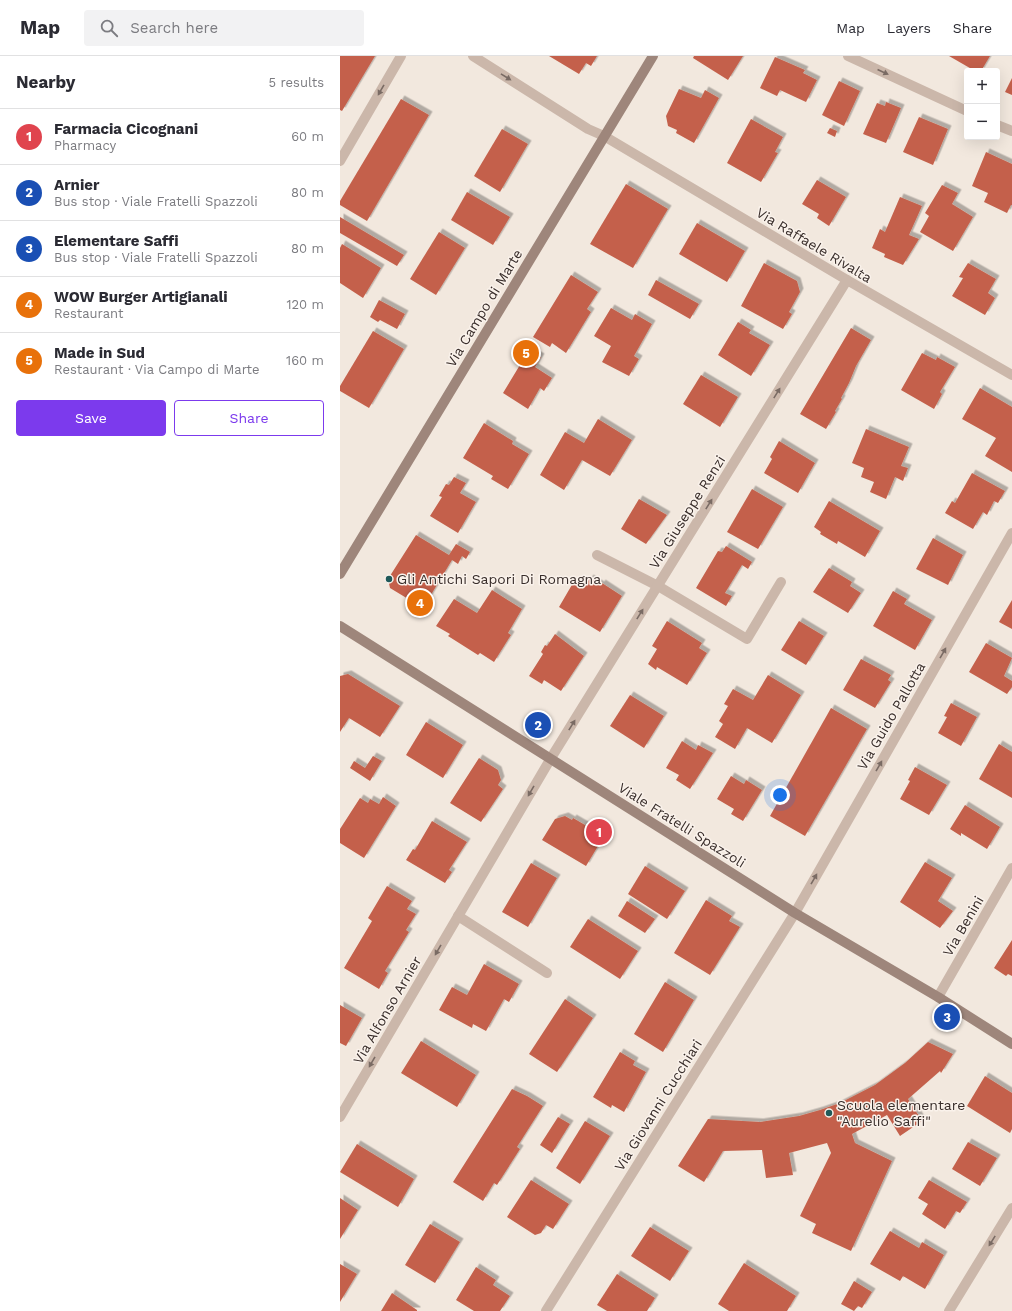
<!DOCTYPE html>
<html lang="en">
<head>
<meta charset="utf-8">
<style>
	body { margin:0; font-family:"Work Sans",sans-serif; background:#f2f2f3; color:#2b2b33 }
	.controls { position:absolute; right:12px; top:12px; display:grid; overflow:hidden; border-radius:4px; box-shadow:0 4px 16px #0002 }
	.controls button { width:36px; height:36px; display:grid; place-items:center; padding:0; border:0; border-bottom:1px solid #e1e1e2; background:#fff; color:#2b2b33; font:20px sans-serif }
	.you { position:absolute; left:440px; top:739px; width:14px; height:14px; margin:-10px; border:3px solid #fff; border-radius:50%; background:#1a73e8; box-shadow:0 0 0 6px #1a73e833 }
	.badge { display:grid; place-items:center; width:26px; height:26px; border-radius:50%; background:#7c3aed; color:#fff; font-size:13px; font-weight:700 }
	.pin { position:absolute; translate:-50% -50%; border:2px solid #fff; box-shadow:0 1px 4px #0006 }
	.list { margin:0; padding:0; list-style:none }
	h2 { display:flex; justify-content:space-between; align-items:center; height:52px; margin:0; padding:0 16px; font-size:17px }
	h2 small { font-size:13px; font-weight:400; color:#7c7c81 }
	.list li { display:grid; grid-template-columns:26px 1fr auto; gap:12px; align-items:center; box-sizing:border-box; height:56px; padding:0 16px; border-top:1px solid #e1e1e2 }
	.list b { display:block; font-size:15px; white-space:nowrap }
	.list p { margin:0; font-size:13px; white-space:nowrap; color:#7c7c81 }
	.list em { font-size:13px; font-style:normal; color:#7c7c81 }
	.actions { display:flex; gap:8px; padding:12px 16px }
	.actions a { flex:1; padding:9px 0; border:1px solid #7c3aed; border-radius:4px; text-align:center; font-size:14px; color:#7c3aed }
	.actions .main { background:#7c3aed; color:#fff }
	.icon { flex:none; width:22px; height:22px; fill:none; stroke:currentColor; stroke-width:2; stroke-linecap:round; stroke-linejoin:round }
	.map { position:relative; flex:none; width:672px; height:1255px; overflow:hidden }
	header { display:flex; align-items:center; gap:24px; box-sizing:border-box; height:56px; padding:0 20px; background:#fff; border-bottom:1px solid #e1e1e2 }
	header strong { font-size:19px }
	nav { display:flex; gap:22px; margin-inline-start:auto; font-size:14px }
	.search { width:280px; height:36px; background:#f2f2f3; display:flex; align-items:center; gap:10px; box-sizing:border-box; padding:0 14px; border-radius:4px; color:#7c7c81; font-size:15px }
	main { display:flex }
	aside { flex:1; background:#fff }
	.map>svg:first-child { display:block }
</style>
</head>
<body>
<header>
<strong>Map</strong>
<div class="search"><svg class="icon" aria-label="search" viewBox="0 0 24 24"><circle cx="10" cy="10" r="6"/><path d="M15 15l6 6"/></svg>Search here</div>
<nav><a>Map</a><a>Layers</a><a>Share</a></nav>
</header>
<main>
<aside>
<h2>Nearby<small>5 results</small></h2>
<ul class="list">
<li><span class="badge" style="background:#e0444e">1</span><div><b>Farmacia Cicognani</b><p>Pharmacy</p></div><em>60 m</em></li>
<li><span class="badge" style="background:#1a4fb4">2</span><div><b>Arnier</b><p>Bus stop · Viale Fratelli Spazzoli</p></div><em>80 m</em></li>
<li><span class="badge" style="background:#1a4fb4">3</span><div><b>Elementare Saffi</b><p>Bus stop · Viale Fratelli Spazzoli</p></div><em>80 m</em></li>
<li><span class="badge" style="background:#e8710a">4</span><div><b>WOW Burger Artigianali</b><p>Restaurant</p></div><em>120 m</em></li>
<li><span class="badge" style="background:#e8710a">5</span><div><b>Made in Sud</b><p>Restaurant · Via Campo di Marte</p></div><em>160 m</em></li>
</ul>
<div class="actions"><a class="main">Save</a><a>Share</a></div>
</aside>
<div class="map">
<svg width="672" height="1255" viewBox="0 0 672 1255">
	<defs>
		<filter id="shadow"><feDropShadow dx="3.5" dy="-3.5" stdDeviation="0" flood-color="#0004"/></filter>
	</defs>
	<rect width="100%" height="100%" fill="#f2e8de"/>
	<g fill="#c4614b" filter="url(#shadow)">
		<path d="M0,0H35L2,55L0,54Z"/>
		<path d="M209,0H257L251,10L246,7L239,18Z"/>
		<path d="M354,0H403L388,24L353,2Z"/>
		<path d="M609,0H650L641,15H635Z"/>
		<path d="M435,1L465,14L463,17L477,24L466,46L440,34L437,40L420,32Z"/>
		<path d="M672,22V39L665,36Z"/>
		<path d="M499,25L520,35L504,70L482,59Z"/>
		<path d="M339,33L361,42L365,34L379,42L354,87L336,77L337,74L328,70L326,60Z"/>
		<path d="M61,43L89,59L27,165L0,149V145Z"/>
		<path d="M546,46L561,52L546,87L523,78L537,47L545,50Z"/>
		<path d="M579,61L608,73L593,109L563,96Z"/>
		<path d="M411,63L443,81L435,96L438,97L421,126L387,107Z"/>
		<path d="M490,72L497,75L495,81L487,77Z"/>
		<path d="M162,73L188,88L160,136L134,120Z"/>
		<path d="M646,96L672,108V149H671L667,157L644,146L648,137L632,130Z"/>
		<path d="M477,124L506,141L489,170L477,162L479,158L462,148Z"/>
		<path d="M286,128L328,153L293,212L250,188Z"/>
		<path d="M602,129L618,137L612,148L633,161L613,195L580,176L589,160L585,157Z"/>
		<path d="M127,136L170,161L153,189L111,164Z"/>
		<path d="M560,141L582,150L569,179L579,183L563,209L544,201L545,198L532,192L540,173L545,176Z"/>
		<path d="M0,161L64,199L57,210L0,177Z"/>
		<path d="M357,167L405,195L387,226L339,198Z"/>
		<path d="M99,176L125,192L96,239L70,223Z"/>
		<path d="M2,188L41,212L23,242L0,227V192Z"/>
		<path d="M424,207L457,225L460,236L449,256L452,258L443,273L401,250Z"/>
		<path d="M628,207L656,223L648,237L655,242L645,259L612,240L623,222L619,221Z"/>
		<path d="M231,219L258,236L247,253L251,256L226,297L212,287L210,291L193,281Z"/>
		<path d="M316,224L359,248L350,263L308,239Z"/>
		<path d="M39,244L65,258L57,273L40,264L38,266L30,261Z"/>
		<path d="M271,252L292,264L295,258L312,268L294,300L299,303L289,320L262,306L271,290L254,280Z"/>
		<path d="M398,266L411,274L409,277L430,289L411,320L378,299Z"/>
		<path d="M511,272L531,284L516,310L509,327L501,342L502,343L495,355L496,356L486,373L460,358Z"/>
		<path d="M33,275L64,293L29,352L0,335V330Z"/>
		<path d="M189,294L201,301L195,311L212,322L204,335L200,332L188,353L163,337Z"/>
		<path d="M582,297L596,304L597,301L615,311L600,336L602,338L594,353L561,334Z"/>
		<path d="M361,319L398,341L380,371L343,348Z"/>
		<path d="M640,332L672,351V416L645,400L656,382L622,363Z"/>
		<path d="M258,363L292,384L270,420L242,404L224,434L200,419L225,376L244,387Z"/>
		<path d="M144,367L173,385L172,388L189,398L168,433L151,423L153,420L123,402Z"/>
		<path d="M526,373L569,391L561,410L568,412L563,425L555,421L546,443L530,436L534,426L521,421L524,412L512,407Z"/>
		<path d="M439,385L475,407L458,437L424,417L432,403L430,401Z"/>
		<path d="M632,417L665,435L658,447L654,445L647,459L643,456L633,473L605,457L612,445L615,447Z"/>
		<path d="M114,421L126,427L120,437L136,446L118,477L90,460L102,441L99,440L106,428L109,429Z"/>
		<path d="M412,433L443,451L418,493L387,476Z"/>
		<path d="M299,443L327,459L306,488L281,473Z"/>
		<path d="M489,445L540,475L525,501L498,485L497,488L480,478L481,476L474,471Z"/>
		<path d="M76,479L109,499L116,488L130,496L126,503L122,500L118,508L112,504L83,552L50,532L48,523Z"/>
		<path d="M593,482L623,499L608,529L576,513Z"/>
		<path d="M386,490L412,506L408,513L402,509L385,537L392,540L386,550L356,532L378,495L382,496Z"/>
		<path d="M489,512L512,526L510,530L521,537L508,557L473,536Z"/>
		<path d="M250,522L261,529L262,527L282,540L260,576L219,551L233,527L243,533Z"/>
		<path d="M152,534L182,553L168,577L171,579L154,606L140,597L138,599L108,580L110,578L96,570L114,543L137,557Z"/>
		<path d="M553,535L567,543L564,548L592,564L575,594L533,570Z"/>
		<path d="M672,544V573L659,566Z"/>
		<path d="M327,565L362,587L359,592L367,597L347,629L317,611L316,614L308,608L317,593L312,590Z"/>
		<path d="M459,565L484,580L466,609L441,594Z"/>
		<path d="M215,578L244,600L221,635L204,624L202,628L189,620L203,598L201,596L205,589L207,590Z"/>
		<path d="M646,587L672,602L664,620L672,625V631L667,638L629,616Z"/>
		<path d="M521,603L551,619L548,624L551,626L535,652L503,634Z"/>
		<path d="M8,618L60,650L40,681L9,662L0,676V620Z"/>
		<path d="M428,619L461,639L432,687L407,672L395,693L375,681L383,668L379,665L388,650L384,648L393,633L413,644Z"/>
		<path d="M290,639L324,660L304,692L270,670Z"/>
		<path d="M611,647L637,661L621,690L598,677L607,661L604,660Z"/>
		<path d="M491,652L527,673L465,780L430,760Z"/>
		<path d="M86,666L123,689L103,722L66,699Z"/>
		<path d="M342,685L356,694L358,689L373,697L350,733L336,724L339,719L326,712Z"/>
		<path d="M659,688L672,696V742L639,723Z"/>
		<path d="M33,700L42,705L30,725L10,712L14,705L25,712Z"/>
		<path d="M139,702L158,714L161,724L158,729L163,733L141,766L110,747Z"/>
		<path d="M575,711L607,729L589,759L560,743L570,725L568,724Z"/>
		<path d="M391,720L404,728L406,724L422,734L403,765L391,758L394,753L377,743Z"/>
		<path d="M43,741L56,750L24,802L0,787V773L20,742L28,747L30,743L39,748Z"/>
		<path d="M625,749L660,771L647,793L621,777V780L610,773Z"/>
		<path d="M225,760L232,764L233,762L264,780L246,810L202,784L215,763Z"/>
		<path d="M92,765L127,786L109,814L112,816L105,827L66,804L73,793L75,794Z"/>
		<path d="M585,806L612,822L598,845L613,855L600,872L560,846Z"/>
		<path d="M191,807L217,822L188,871L162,856Z"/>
		<path d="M305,810L345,835L327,863L288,838Z"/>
		<path d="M47,830L72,845L67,853L76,858L66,874L69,876L45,915L48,917L39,933L4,912L32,865L28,862Z"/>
		<path d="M366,844L392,860L389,865L400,871L370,919L334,897Z"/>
		<path d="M287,845L315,863L305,877L278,860Z"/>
		<path d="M248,863L298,895L280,923L230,891Z"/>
		<path d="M672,884V920L668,918L666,920L654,912Z"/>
		<path d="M144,908L179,928L169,946L164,943L146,975L133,968L132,972L99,954L112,931L127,939Z"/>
		<path d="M325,926L354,944L323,996L294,978Z"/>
		<path d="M225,943L253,962L217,1016L189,998Z"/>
		<path d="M0,949L22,962L6,990L0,987Z"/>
		<path d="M81,985L136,1019L117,1051L61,1017Z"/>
		<path d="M588,986L613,998L601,1017L600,1015L568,1043L582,1065L560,1080L547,1059L512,1078L515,1087L552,1105L511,1195L472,1177L476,1168L460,1160L491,1097L487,1087L449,1097L453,1119L426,1122L422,1094L383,1095L364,1126L338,1110L368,1063L420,1066L459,1060L480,1054L500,1047L535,1029L565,1007Z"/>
		<path d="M280,996L295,1005L293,1009L306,1016L284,1056L272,1049L271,1052L253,1041Z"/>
		<path d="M645,1020L672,1037V1073L670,1077L627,1050Z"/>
		<path d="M172,1033L187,1040L203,1050L177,1091L180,1093L157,1129L154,1127L143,1145L113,1126Z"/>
		<path d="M218,1061L230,1068L212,1097L200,1089Z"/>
		<path d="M245,1065L270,1080L240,1128L216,1112Z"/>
		<path d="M628,1086L657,1102L640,1130L612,1113Z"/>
		<path d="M17,1088L74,1123L58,1151L0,1116Z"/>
		<path d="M191,1124L229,1148L213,1173L206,1169L201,1177L195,1179L167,1161Z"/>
		<path d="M589,1124L627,1146L620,1157L616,1155L605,1173L582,1158L588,1148L578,1142Z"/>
		<path d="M0,1142L18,1154L0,1183Z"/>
		<path d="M90,1168L120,1186L95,1227L65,1209Z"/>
		<path d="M310,1171L349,1195L330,1225L291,1200Z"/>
		<path d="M550,1175L579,1192L582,1186L604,1199L585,1233L563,1220L560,1225L530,1208Z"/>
		<path d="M404,1207L456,1240L447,1255H389L378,1248Z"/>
		<path d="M0,1208L17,1218L0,1246Z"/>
		<path d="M136,1211L156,1224L153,1229L170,1240L160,1255H134L116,1244Z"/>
		<path d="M277,1218L315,1242L307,1255H267L257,1249Z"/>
		<path d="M514,1225L532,1236L522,1252L518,1250L514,1255L501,1248Z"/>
		<path d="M52,1237L77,1254V1255H41Z"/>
	</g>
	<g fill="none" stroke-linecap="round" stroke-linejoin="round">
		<g stroke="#cbb7aa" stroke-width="10">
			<path d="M133,0L248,73L264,80L507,224L672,319"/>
			<path d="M508,0L627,55"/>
			<path d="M657,69L672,75"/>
			<path d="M0,105L61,0"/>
			<path d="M257,499L318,530L407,583L441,526"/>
			<path d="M118,860L207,917"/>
			<path d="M598,941L672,812"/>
			<path d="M0,1061L211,702L507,224"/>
			<path d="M206,1255L455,857L672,477"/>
			<path d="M609,1255L672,1152"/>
		</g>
		<g stroke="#9e867b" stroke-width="10">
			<path d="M0,518L313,0"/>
			<path d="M0,570L455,857L598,941L672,988"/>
		</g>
	</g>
	<defs><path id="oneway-solid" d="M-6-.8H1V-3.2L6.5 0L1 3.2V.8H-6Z"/></defs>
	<g fill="#7a6b64">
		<use href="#oneway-solid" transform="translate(543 16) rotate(25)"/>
		<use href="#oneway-solid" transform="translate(166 21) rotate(32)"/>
		<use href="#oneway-solid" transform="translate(41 34) rotate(120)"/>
		<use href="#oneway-solid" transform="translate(437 337) rotate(-58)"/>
		<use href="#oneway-solid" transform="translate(369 448) rotate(-58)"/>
		<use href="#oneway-solid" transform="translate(300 558) rotate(-58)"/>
		<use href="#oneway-solid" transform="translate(603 597) rotate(-60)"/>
		<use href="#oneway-solid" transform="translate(232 669) rotate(-58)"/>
		<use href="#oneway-solid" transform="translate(539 710) rotate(-60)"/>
		<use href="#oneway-solid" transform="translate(191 735) rotate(120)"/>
		<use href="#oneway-solid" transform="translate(474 823) rotate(-60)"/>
		<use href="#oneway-solid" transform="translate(98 894) rotate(120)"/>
		<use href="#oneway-solid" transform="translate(32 1006) rotate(120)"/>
		<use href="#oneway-solid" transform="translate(652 1185) rotate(122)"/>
	</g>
	<g fill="#1f5959" stroke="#faf2eb" stroke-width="1.5">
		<circle cx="49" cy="523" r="4"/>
		<circle cx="489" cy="1057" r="4"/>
	</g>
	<g text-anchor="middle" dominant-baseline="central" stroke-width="3" stroke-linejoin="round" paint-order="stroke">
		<g font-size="14" fill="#382d2a" stroke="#faf2eb">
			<text transform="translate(474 189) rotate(31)">Via Raffaele Rivalta</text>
			<text transform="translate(144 252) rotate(-59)">Via Campo di Marte</text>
			<text transform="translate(347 456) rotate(-58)">Via Giuseppe Renzi</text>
			<text transform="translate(551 660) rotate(-60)">Via Guido Pallotta</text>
			<text transform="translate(342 769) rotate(32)">Viale Fratelli Spazzoli</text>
			<text transform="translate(623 870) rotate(-60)">Via Benini</text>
			<text transform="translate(47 954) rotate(-60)">Via Alfonso Arnier</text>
			<text transform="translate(318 1049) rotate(-58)">Via Giovanni Cucchiari</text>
		</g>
		<g font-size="14" fill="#382d2a" stroke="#faf2eb" text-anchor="start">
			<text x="57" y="523">Gli Antichi Sapori Di Romagna</text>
			<text x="497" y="1049">Scuola elementare<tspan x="497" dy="16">"Aurelio Saffi"</tspan></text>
		</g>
	</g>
</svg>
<div class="controls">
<button>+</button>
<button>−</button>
</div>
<div class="you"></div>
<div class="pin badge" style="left:259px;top:776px;background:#e0444e">1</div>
<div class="pin badge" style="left:198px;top:669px;background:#1a4fb4">2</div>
<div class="pin badge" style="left:607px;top:961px;background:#1a4fb4">3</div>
<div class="pin badge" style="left:80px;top:547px;background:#e8710a">4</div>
<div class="pin badge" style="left:186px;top:297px;background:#e8710a">5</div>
</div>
</main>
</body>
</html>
